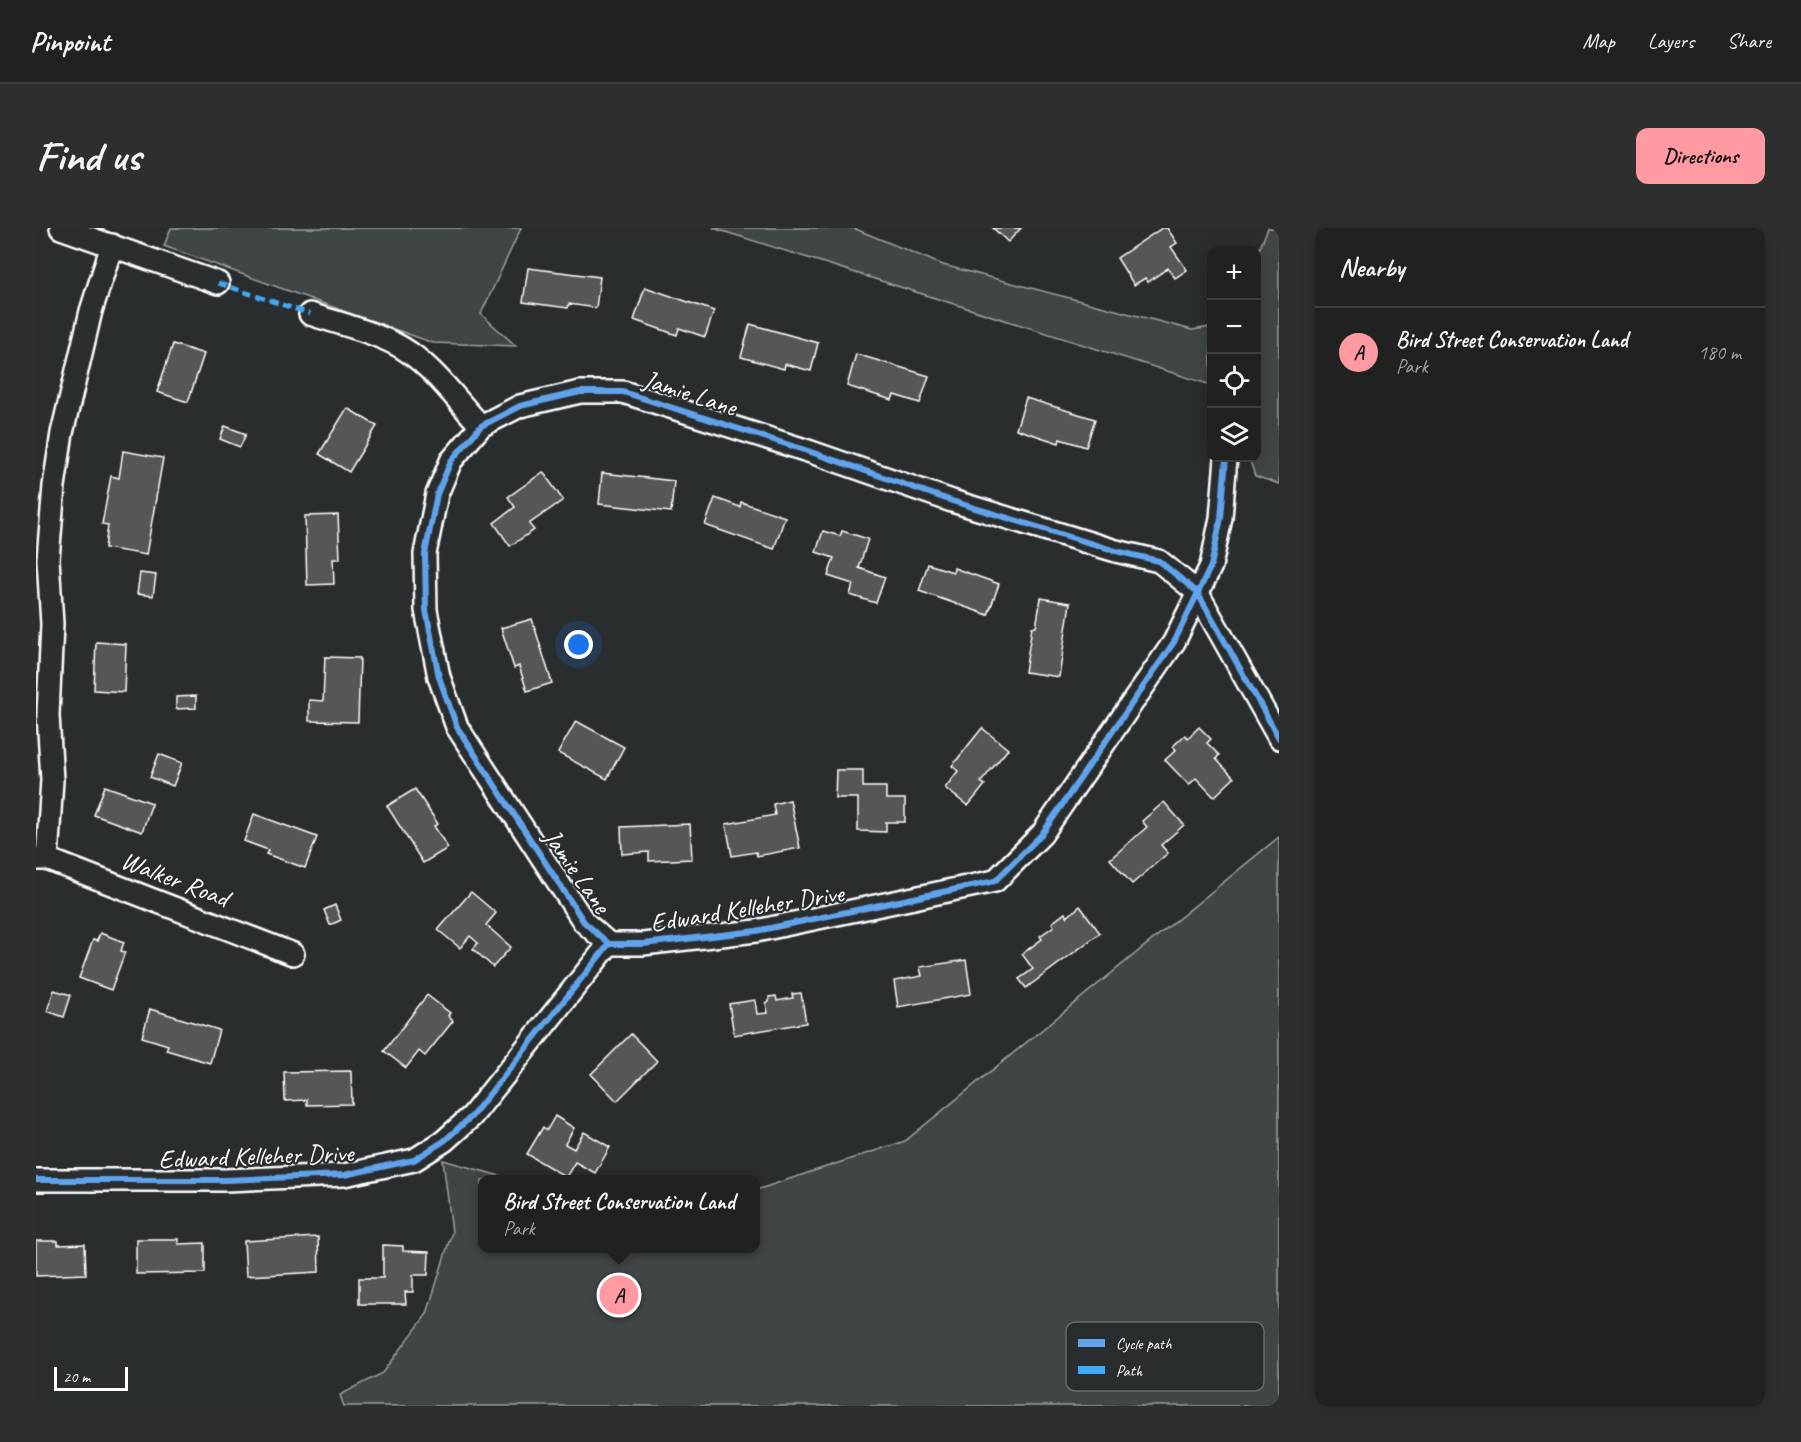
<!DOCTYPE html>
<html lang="en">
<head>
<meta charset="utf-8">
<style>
	body { margin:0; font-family:Caveat,sans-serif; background:#2d2f2f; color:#f1f3f6 }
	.controls { position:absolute; right:18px; top:18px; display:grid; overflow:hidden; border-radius:12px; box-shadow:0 3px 15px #0003 }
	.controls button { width:54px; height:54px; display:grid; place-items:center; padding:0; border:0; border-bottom:2px solid #3d3f40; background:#202222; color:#f1f3f6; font:30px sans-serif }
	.scale { position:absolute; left:18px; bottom:15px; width:74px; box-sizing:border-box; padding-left:6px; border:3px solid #fff; border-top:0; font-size:16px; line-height:21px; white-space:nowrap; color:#fff; -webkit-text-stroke:4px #2a2d2e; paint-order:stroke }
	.you { position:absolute; left:543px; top:417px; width:21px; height:21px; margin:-15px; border:4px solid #fff; border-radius:50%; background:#1a73e8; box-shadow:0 0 0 9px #1a73e833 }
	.badge { display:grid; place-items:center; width:39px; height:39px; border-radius:50%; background:#ff9aa2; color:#111; font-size:20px; font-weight:700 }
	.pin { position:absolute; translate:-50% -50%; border:3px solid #fff; box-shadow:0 2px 6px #0006 }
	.popup { position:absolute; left:442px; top:947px; width:282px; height:78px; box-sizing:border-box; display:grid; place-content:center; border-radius:12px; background:#202222; filter:drop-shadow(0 2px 4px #0005); font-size:20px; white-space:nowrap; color:#a2a4a5 }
	.popup b { font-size:22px; color:#f1f3f6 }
	.popup::after { content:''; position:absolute; left:50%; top:100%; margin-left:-12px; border:12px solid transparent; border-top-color:#202222 }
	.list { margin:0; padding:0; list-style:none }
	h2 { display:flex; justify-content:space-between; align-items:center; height:78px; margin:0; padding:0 24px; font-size:26px }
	h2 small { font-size:20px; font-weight:400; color:#a2a4a5 }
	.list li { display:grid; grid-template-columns:39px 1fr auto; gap:18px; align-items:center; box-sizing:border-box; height:90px; padding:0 24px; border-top:2px solid #3d3f40 }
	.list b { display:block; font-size:22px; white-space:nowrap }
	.list p { margin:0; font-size:20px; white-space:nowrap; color:#a2a4a5 }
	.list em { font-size:20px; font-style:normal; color:#a2a4a5 }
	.icon { flex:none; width:33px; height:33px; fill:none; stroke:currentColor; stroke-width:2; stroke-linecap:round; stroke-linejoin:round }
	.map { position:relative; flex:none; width:1243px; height:1178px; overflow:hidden; border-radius:12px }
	header { display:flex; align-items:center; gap:36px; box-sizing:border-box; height:84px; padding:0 30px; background:#202222; border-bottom:2px solid #3d3f40 }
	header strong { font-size:28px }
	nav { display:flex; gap:33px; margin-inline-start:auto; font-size:21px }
	.intro { display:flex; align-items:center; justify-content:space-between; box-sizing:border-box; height:144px; padding:0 36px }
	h1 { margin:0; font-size:42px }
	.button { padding:15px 27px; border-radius:12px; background:#ff9aa2; color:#111; font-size:21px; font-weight:700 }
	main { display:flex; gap:36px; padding:0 36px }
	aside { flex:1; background:#202222; border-radius:12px; box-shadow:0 3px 15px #0003 }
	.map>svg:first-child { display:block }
</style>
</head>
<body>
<header>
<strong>Pinpoint</strong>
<nav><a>Map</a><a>Layers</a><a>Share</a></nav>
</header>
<div class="intro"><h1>Find us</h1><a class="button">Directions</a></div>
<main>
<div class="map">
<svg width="1243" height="1178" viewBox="0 0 1243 1178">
	<rect width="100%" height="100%" fill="#2a2d2e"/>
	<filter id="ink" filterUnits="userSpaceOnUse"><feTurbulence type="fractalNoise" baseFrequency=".0167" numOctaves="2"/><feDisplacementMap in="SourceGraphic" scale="12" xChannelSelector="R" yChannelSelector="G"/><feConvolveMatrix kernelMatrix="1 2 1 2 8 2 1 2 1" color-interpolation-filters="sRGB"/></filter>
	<g filter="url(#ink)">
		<g fill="#414445" stroke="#a0a2a2" stroke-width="1.5">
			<path d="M135,0H485L445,86L480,118L397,115L128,18Z"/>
			<path d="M677,0H817L907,37L1156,102L1175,99V157Z"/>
			<path d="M1232,0H1243V256L1219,248L1213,230H1220L1221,27Z"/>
			<path d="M1243,609V1178H308L304,1167L347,1145L391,1086L416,1004L407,932L475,951L446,952V1020H720V962L869,913Z"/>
		</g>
		<g fill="#555758" stroke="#fff" stroke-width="1.5">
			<path d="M957,0H985L972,14Z"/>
			<path d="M1126,0H1131L1141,15L1135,19L1151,42L1139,50L1132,40L1112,54L1109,50L1098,57L1081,30Z"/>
			<path d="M492,40L564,49L560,80L533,76L532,80L487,74Z"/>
			<path d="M609,59L678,83L669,109L643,100L641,107L598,92Z"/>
			<path d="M714,96L782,115L775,143L749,136L748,141L705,129Z"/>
			<path d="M137,116L168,126L152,174L121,164Z"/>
			<path d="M820,126L893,148L884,175L858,167L856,172L811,158Z"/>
			<path d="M990,170L1059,191L1050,219L1024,211L1023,215L980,201Z"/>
			<path d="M311,180L341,198L313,244L283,226Z"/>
			<path d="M189,198L210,206L204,219L184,211Z"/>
			<path d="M87,223L127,230L110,327L69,320L72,297L66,296L75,248L83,250Z"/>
			<path d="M507,244L527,272L493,296L498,302L474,318L458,295L479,279L472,269Z"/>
			<path d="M566,245L638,253L635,284L563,276Z"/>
			<path d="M679,270L704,279L705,274L749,289L738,321L669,297Z"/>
			<path d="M302,287L304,331H297L298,356L271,357L269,288Z"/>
			<path d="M787,303L804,308L806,303L832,311L823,340L849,349L840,375L814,367L817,356L792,348L798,330L780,324Z"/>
			<path d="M892,336L917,344L918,340L963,356L952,387L883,363Z"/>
			<path d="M104,345L120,347L117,368L101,366Z"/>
			<path d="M1005,370L1034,375L1023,449L989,444L996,399H1000Z"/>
			<path d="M496,391L516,455L491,463L483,438L478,440L465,400Z"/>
			<path d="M60,414L90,416L88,464L58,462Z"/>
			<path d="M289,429L324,430L322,494L273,493V472L287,473Z"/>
			<path d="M160,468V480L140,481V469Z"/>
			<path d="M540,493L588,519L571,551L522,525Z"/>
			<path d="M1163,499L1175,511L1171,515L1183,527L1180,531L1198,550L1178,569L1160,550L1153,557L1129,532L1140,522L1137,518L1149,507L1152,510Z"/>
			<path d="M946,500L972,521L945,554L949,557L932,578L909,560L922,543L916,538Z"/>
			<path d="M123,526L146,535L137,558L114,549Z"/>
			<path d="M800,542H827V559H850V571H869V594H850V604L822,603V570H799Z"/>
			<path d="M69,558L116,575L106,604L58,587Z"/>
			<path d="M379,561L402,596L398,598L412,620L387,635L351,578Z"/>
			<path d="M754,572L764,620L721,628L720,624L696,628L690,596L739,587L737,576Z"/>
			<path d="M1128,574L1148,597L1125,617L1132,625L1096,656L1074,631L1111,599L1106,593Z"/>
			<path d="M218,586L281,609L269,640L230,626L232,622L208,613Z"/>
			<path d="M654,596L656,631L613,633V624L586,626L585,599Z"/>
			<path d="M435,664L460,685L450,697L475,719L457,739L437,721L442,715L434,708L424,720L402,702Z"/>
			<path d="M299,677L305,692L294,697L288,682Z"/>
			<path d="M1044,678L1064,705L990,760L983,751L997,741L986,726L1006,711L1004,708L1018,698L1016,695L1029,685L1031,689Z"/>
			<path d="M64,705L88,714L85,723L89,724L75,762L43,750L57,712L61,713Z"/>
			<path d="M930,732L935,766L862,779L858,753L886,748L884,739Z"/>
			<path d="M18,762L35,767L28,789L11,783Z"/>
			<path d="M765,765L770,795L698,807L693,776L719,772L721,786L732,785L730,775L733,774V769L740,768L741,773L757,770L756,766Z"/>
			<path d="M391,767L414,785L412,788L417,793L389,828L383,823L370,840L348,823Z"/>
			<path d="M114,781L183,802L174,835L130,822L132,817L106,809Z"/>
			<path d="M595,806L621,833L581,873L555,846Z"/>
			<path d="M315,843L316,876L271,877V872L249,873L248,844Z"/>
			<path d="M519,888L538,900L529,916L538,921L548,904L574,919L559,945L539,934L530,949L491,926L507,899L511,902Z"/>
			<path d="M282,1009L283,1044L210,1048L208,1013Z"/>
			<path d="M100,1011H142V1016L169,1015V1045L100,1046Z"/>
			<path d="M0,1013H22V1017L49,1016L50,1046L0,1048Z"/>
			<path d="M347,1017L367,1018V1023L393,1024L392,1047H377V1064H369L370,1076H323V1050H347Z"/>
		</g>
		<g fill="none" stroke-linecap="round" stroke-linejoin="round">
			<defs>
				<g id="minor">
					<path d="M25,0L182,55"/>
					<path d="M274,86C304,96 348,106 374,125C401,144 422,174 445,198"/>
					<path d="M0,631H11L257,726"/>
					<path d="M11,631L16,552L12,487L16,396L12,331L18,258L26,205L39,151L55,83L76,17"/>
					<path d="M573,716L548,694L421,499L403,449L390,382L389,326L401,266L415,233L445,198L484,178L544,164H587L772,223L916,273L1080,323L1123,333L1161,364L1243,510"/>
					<path d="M0,952H189L308,947L378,932L408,913L436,888L573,716H607L720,703L959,653L1006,606L1138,414L1175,338L1185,290L1190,230"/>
				</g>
			</defs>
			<use href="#minor" stroke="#fff" stroke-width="26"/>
			<use href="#minor" stroke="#2a2d2e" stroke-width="21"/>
			<path stroke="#3fa9f5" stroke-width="4.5" stroke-dasharray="9 4.5" stroke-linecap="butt" d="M182,55L274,86"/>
			<defs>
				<g id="cycleway">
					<path d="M573,716L548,694L421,499L403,449L390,382L389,326L401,266L415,233L445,198L484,178L544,164H587L772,223L916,273L1080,323L1123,333L1161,364L1243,510"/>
					<path d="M0,952H189L308,947L378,932L408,913L436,888L573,716H607L720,703L959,653L1006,606L1138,414L1175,338L1185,290L1190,230"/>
				</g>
			</defs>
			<use href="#cycleway" stroke="#2a2d2e" stroke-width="10"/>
			<use href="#cycleway" stroke="#60a3ed" stroke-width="6"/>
		</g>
	</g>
	<g text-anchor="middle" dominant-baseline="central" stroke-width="4.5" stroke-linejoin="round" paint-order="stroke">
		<g font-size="26" fill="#fff" stroke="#2a2d2e">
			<text transform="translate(654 165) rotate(18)">Jamie Lane</text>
			<text transform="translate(541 643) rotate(55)">Jamie Lane</text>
			<text transform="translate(139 651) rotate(21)">Walker Road</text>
			<text transform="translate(711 680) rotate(-9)">Edward Kelleher Drive</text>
			<text transform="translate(220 928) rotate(-2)">Edward Kelleher Drive</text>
		</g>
	</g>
	<rect x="1030" y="1094" width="198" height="69" rx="9" fill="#2a2d2e" stroke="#6a6c6d" stroke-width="1.5"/>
	<rect x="1042" y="1111" width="27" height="8" fill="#60a3ed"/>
	<rect x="1042" y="1138" width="27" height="8" fill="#3fa9f5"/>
	<g font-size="16" fill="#fff">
		<text x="1080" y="1121">Cycle path</text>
		<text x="1080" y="1148">Path</text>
	</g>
</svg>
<div class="controls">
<button>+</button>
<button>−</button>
<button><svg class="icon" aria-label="locate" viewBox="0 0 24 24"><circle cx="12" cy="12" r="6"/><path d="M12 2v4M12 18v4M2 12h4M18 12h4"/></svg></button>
<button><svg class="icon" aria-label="layers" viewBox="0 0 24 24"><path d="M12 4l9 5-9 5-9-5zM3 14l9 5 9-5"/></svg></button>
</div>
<div class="scale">20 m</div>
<div class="you"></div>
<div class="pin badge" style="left:583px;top:1067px">A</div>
<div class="popup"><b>Bird Street Conservation Land</b>Park</div>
</div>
<aside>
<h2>Nearby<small></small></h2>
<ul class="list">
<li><span class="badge">A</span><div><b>Bird Street Conservation Land</b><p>Park</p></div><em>180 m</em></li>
</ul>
</aside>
</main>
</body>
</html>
